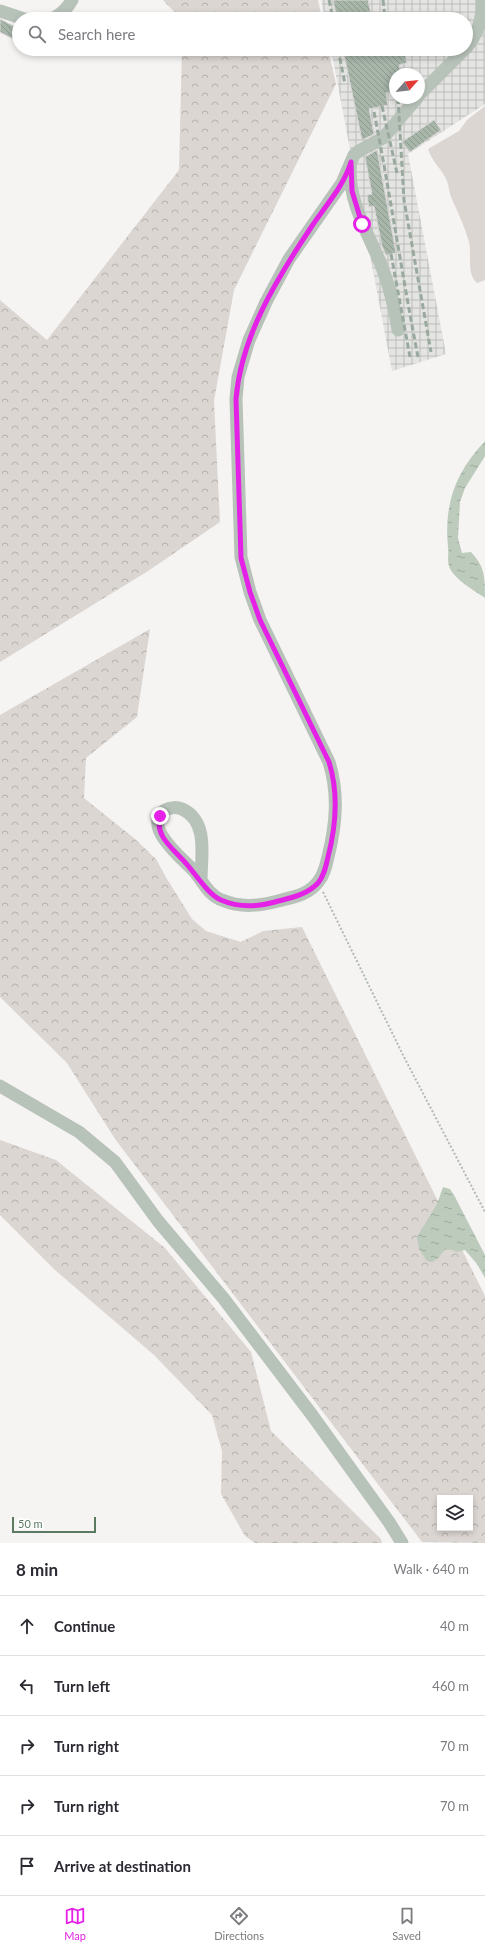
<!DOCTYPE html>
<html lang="en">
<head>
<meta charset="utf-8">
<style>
	body { margin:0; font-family:Lato,sans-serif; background:#f2f2f3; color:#2b2b33 }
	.controls { position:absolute; right:12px; bottom:12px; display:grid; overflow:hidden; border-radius:0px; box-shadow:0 2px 6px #0003 }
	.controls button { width:36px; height:36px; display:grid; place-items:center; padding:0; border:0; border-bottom:1px solid #e1e1e2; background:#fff; color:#2b2b33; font:20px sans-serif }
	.compass { position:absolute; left:389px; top:68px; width:36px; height:36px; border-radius:50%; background:#fff; box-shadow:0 2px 6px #0003; rotate:63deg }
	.scale { position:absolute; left:12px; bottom:10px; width:84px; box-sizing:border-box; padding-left:4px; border:2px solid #5c7962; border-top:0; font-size:11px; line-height:14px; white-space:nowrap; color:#5c7962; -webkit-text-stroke:3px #fff; paint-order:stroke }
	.stop { position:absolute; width:12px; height:12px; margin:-9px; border:3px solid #e521e8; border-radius:50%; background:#fff }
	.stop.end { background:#e521e8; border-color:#fff; box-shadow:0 1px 4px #0008 }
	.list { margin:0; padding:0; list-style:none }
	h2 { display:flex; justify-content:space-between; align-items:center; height:52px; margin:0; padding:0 16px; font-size:17px }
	h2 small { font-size:13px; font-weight:400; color:#7c7c81 }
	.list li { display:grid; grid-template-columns:26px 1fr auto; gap:12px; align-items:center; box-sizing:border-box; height:60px; padding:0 16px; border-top:1px solid #e1e1e2 }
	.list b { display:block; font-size:15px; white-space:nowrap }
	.list em { font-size:13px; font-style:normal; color:#7c7c81 }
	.icon { flex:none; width:22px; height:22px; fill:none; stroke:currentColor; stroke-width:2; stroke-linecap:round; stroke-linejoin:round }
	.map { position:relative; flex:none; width:485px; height:1543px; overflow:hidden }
	.search { position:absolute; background:#fff; box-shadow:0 2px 6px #0003; left:12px; right:12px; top:12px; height:44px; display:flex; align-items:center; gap:10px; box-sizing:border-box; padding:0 14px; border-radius:22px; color:#7c7c81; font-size:15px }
	.sheet { height:352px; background:#fff }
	nav { display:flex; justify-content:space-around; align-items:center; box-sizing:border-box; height:56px; border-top:1px solid #e1e1e2; background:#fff; font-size:11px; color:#7c7c81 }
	nav a { display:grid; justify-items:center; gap:2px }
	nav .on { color:#e521e8 }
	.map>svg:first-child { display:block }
</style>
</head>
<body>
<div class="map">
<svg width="485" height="1543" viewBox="0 0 485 1543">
	<defs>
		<pattern id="industrial-grid" width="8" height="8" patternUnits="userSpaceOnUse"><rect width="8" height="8" fill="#e4e4e3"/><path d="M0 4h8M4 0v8" fill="none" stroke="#bcbebb"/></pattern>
		<pattern id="forest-crowns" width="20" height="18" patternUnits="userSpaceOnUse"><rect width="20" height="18" fill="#dbd6d2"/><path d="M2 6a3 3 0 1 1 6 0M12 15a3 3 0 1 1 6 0" fill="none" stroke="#b5b2ae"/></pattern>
		<pattern id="water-ripples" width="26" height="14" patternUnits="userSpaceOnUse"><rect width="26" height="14" fill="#bccbbc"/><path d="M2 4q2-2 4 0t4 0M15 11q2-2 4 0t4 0" fill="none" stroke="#9caa9c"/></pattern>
		<pattern id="building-back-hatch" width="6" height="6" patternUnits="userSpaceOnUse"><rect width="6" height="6" fill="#a8b6aa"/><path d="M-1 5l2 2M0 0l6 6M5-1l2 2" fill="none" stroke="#8c998e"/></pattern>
	</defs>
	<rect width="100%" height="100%" fill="#f6f3f3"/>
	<path fill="url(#industrial-grid)" fill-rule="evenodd" d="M321,0H485V104L408,154L446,354L392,371L331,49H466V19H325ZM395,74H419V98H395Z"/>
	<path fill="#dbd6d2" d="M485,106V280L477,283C466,274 472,254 469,242C465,227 458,213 452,199C449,193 449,186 447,181C442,169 432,162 428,149L459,131L467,120Z"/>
	<g fill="url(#forest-crowns)" fill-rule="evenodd">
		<path d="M163,0H318L322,19H181Z"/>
		<path d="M182,49H328L336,84L234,290L214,401L220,522L148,571L0,662V300L47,340L179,170Z"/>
		<path d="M150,629L137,717L86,758L84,798L135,839L156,859L167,879L192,919L206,931L241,942L263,931L302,927L485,1296V1543L422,1542L115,1139L67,1063L0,997V715ZM440,1498H470V1528H440Z"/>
		<path d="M0,1140L56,1160L165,1248L251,1352L271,1431L381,1539L382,1543H255L245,1536L221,1494L222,1451L212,1415L154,1355L55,1270L0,1215Z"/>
	</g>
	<g fill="url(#water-ripples)">
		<path d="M485,441V456L465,488L460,502L458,538L462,553L471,552C485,567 485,577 485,598C475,591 452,578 449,566C447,560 449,553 448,547C444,504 455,473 485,441Z"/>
		<path d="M443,1187L450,1189L454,1195L485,1255V1278L477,1264L465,1250L457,1252C439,1244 446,1256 432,1262L427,1261L419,1249L417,1237L437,1204Z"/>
	</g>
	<g fill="url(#building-back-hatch)" stroke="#d8d5d6">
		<path d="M333,0H368L372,19H337Z"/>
		<path d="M0,19L19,29V42L0,32Z"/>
		<path d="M343,49H396V52L404,50L407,63L399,65L401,74H395V91L386,93L388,105L369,109L374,134L362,140Z"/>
		<path d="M434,120L441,130L410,152L402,142Z"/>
		<path d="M377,150L396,253L386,255L382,246L374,206L369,207L367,195L372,194L365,157Z"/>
	</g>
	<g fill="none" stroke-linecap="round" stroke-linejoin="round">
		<path stroke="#b2bab4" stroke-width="2" stroke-dasharray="2 2" stroke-linecap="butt" d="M323,892L403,1055L485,1212"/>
		<g stroke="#b7c2b9" stroke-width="13">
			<path d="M0,11L24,19"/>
			<path d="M51,19C61,15 67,9 72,0"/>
			<path d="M466,48C478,34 483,18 482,0"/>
			<path d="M419,95L465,49"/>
			<path d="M350,168C349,204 369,235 382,267C390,288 395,309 398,330"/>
			<path d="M201,880C201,857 209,821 182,809C177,807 170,807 165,810C141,826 183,859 193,870C203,881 208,895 222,900C241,908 259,906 278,901C293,897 308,895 318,882C324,875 326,866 328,857C336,825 339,794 329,762L260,620L250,592L241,557L236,399L238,377L249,340L266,302L289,259L342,183L354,155L359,151L383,138L417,98"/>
			<path d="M0,1086L79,1132L115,1162L158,1221L224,1299L312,1415L389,1522L402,1543"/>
		</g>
		<g stroke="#99a99d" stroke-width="3" stroke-dasharray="6 3" stroke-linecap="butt">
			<path d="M329,0L333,19"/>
			<path d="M383,0L385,19"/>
			<path d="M338,49L345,84"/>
			<path d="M398,98L404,200L431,352"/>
			<path d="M382,106L397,173"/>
			<path d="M374,112C390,193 402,275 418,357"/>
			<path d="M391,254L410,357"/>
		</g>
	</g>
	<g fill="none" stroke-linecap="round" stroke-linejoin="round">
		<path stroke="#e521e8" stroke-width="5" d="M160,816C155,835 170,846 182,859C194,871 207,894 221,900C239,908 257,907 275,902C290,898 307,895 318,883C324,876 326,866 328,857C336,826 339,794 329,762L260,620L250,592L241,558L236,399C241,337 276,280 310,229C324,207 343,188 351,162L352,191L362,224"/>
	</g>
</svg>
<div class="controls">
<button><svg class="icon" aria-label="layers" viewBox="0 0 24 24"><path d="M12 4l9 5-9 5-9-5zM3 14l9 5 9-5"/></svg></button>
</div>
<svg class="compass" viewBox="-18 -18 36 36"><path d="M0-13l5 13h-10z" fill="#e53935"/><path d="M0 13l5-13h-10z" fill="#7c7c81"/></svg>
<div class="scale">50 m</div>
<div class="stop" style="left:362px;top:224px"></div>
<div class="stop end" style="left:160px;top:816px"></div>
<div class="search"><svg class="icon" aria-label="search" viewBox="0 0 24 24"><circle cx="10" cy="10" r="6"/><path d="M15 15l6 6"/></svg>Search here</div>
</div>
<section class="sheet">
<h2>8 min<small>Walk · 640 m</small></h2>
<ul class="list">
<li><svg class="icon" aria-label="ahead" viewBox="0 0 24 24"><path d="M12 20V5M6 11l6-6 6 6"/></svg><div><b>Continue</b></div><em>40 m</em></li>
<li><svg class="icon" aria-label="left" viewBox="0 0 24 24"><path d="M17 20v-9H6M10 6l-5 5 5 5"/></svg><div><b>Turn left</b></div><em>460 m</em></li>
<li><svg class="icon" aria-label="right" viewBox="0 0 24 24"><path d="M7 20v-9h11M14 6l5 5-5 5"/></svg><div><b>Turn right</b></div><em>70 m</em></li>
<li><svg class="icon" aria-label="right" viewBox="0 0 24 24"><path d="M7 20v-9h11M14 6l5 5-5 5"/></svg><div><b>Turn right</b></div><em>70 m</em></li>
<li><svg class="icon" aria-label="arrive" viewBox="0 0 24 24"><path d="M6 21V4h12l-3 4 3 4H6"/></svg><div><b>Arrive at destination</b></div></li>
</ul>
</section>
<nav>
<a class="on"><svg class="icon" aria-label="map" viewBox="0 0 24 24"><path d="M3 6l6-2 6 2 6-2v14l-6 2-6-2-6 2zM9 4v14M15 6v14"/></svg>Map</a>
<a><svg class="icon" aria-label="directions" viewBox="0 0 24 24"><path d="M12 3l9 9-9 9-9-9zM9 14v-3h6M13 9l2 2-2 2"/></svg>Directions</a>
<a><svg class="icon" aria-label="saved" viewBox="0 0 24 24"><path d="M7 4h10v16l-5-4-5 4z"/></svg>Saved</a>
</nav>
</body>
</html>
